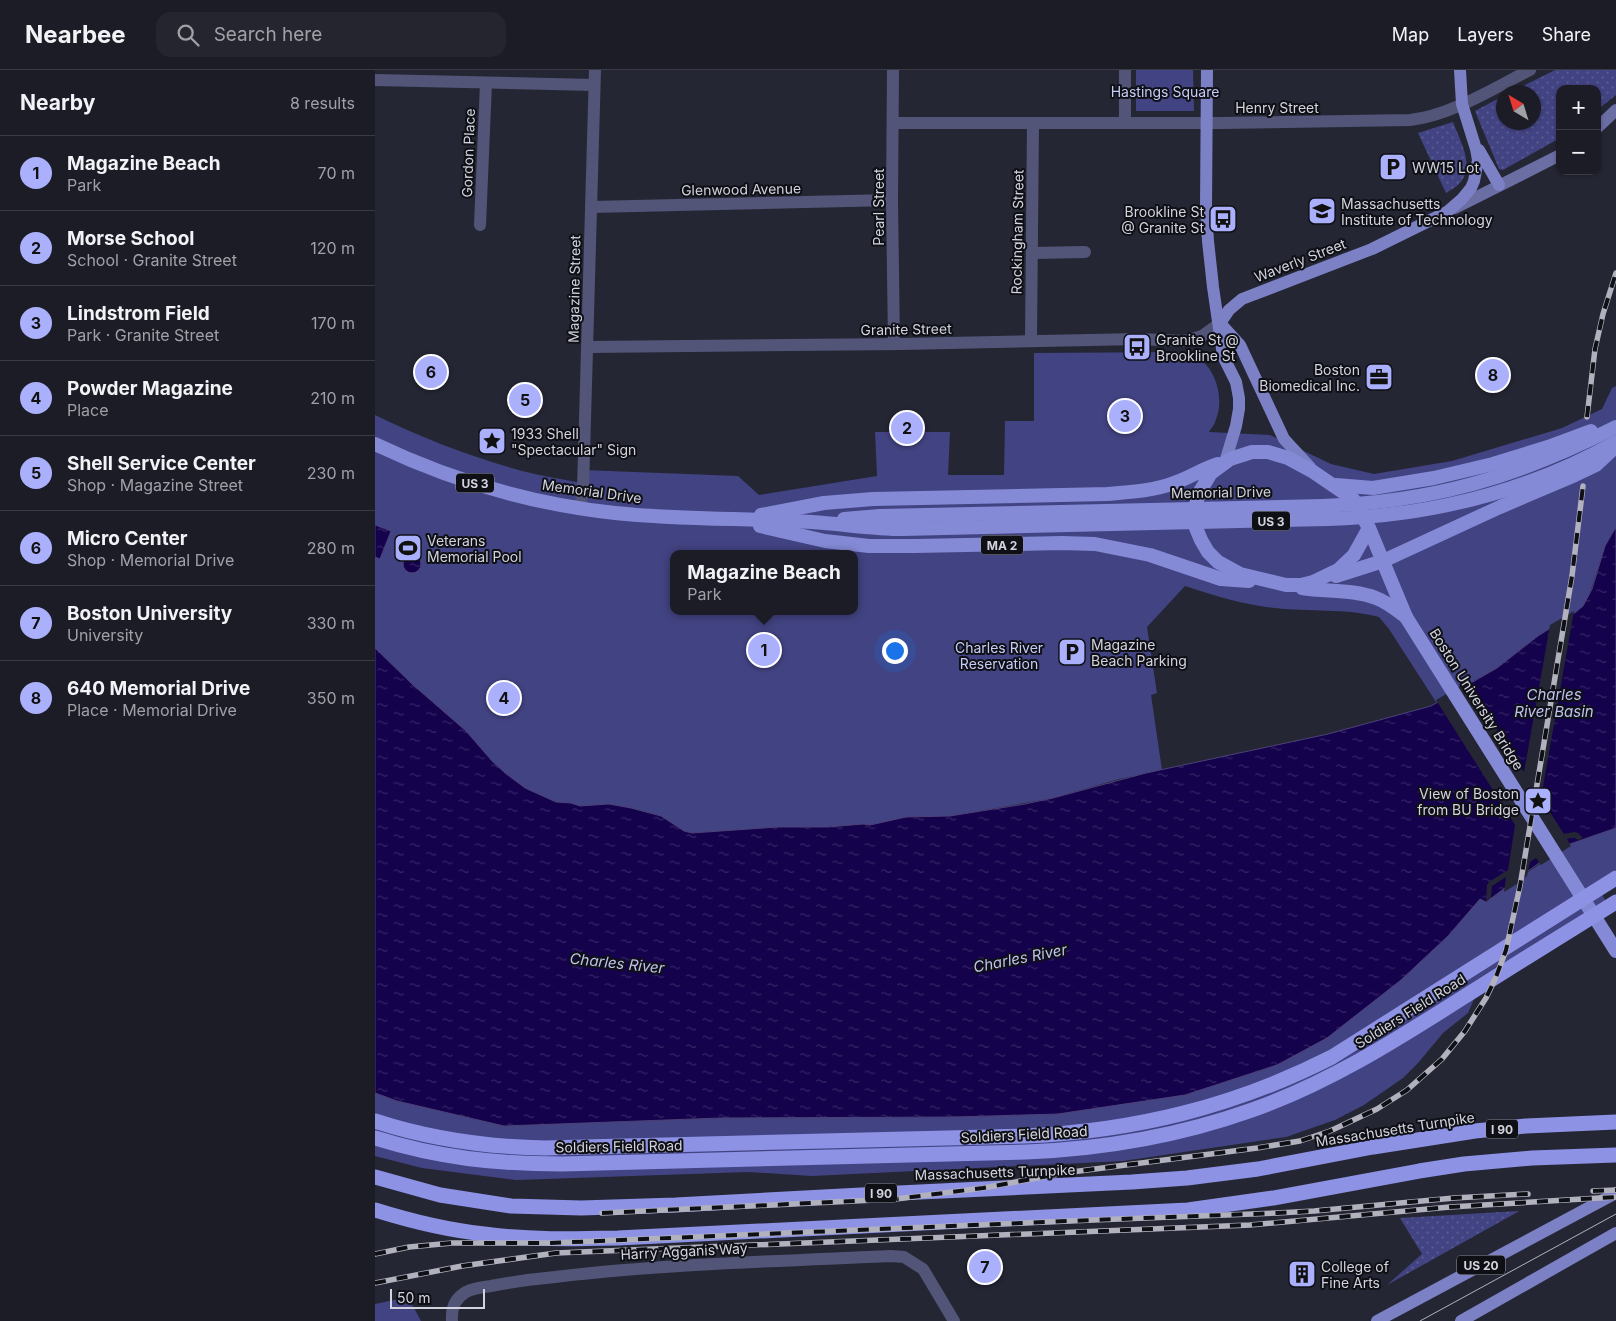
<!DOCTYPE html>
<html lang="en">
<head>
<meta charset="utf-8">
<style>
	body { margin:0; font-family:Inter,sans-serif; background:#25252f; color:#f1f3f6 }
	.controls { position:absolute; right:15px; top:15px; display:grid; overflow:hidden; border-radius:10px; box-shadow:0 1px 4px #0004 }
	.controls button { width:45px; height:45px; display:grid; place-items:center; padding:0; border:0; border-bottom:1px solid #3a3a44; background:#1c1c27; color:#f1f3f6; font:25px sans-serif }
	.compass { position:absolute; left:1121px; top:15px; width:45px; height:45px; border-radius:50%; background:#1c1c27; box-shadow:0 1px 4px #0004; rotate:322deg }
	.scale { position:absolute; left:15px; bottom:12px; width:95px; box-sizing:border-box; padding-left:5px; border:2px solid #d2d3dd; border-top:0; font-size:14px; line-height:18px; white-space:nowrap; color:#d2d3dd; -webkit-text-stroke:4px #0f1016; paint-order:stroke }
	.you { position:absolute; left:519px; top:580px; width:18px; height:18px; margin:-12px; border:4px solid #fff; border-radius:50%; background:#1a73e8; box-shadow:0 0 0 8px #1a73e833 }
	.badge { display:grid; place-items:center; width:32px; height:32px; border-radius:50%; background:#aab0fb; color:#111; font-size:16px; font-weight:700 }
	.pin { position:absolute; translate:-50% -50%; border:2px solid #fff; box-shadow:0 1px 5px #0006 }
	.popup { position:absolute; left:295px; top:480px; width:188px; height:65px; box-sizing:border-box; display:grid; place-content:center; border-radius:10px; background:#1c1c27; filter:drop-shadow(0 1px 4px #0005); font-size:16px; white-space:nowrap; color:#a0a1a7 }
	.popup b { font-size:19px; color:#f1f3f6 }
	.popup::after { content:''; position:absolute; left:50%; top:100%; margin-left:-10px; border:10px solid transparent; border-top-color:#1c1c27 }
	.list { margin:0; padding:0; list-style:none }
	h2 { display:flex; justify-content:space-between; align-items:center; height:65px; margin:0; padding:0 20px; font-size:21px }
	h2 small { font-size:16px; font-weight:400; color:#a0a1a7 }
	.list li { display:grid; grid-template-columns:32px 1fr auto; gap:15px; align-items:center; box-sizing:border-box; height:75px; padding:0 20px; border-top:1px solid #3a3a44 }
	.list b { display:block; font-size:19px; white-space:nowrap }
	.list p { margin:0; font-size:16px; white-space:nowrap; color:#a0a1a7 }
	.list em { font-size:16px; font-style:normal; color:#a0a1a7 }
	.icon { flex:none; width:28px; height:28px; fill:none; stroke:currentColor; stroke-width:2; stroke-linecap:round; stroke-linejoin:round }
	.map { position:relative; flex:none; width:1241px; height:1251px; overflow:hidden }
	header { display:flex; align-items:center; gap:30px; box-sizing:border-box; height:70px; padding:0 25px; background:#1c1c27; border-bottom:1px solid #3a3a44 }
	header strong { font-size:24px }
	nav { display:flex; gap:28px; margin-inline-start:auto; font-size:18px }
	.search { width:350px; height:45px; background:#25252f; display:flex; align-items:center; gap:12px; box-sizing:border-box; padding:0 18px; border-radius:15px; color:#a0a1a7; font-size:19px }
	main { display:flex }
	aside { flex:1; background:#1c1c27 }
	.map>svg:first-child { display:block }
</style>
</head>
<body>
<header>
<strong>Nearbee</strong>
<div class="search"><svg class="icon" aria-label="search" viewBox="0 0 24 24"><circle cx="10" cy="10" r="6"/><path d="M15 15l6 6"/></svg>Search here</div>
<nav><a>Map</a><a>Layers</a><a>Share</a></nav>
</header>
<main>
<aside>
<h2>Nearby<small>8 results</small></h2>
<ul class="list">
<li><span class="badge">1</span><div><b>Magazine Beach</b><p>Park</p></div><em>70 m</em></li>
<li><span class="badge">2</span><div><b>Morse School</b><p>School · Granite Street</p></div><em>120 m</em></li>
<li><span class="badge">3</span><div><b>Lindstrom Field</b><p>Park · Granite Street</p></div><em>170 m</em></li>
<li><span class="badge">4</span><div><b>Powder Magazine</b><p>Place</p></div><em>210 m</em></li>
<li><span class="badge">5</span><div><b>Shell Service Center</b><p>Shop · Magazine Street</p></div><em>230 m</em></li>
<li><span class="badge">6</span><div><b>Micro Center</b><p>Shop · Memorial Drive</p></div><em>280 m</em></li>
<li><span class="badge">7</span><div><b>Boston University</b><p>University</p></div><em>330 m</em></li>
<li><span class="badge">8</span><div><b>640 Memorial Drive</b><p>Place · Memorial Drive</p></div><em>350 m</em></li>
</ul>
</aside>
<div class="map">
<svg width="1241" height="1251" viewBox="0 0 1241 1251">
	<defs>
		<pattern id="grass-dots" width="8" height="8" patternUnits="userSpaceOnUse" patternTransform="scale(1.25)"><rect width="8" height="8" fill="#424382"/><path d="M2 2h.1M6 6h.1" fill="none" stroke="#5c5d93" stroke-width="1.8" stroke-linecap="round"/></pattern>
		<pattern id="water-ripples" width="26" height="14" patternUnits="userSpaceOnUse" patternTransform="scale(1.25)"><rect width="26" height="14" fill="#14024c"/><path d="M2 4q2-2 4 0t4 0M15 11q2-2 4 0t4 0" fill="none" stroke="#352665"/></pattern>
	</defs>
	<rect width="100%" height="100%" fill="#252634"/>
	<g fill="url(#grass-dots)">
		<path d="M1180,0H1241V25L1222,40V19H1185V68L1128,100L1124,99L1100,41L1128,26V52H1158V22H1136Z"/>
		<path d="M1078,52C1085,71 1101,97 1084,114C1080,118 1075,120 1071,123L1043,63Z"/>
		<path d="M1144,1141L1139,1144L1012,1215L1047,1184L1025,1148Z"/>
	</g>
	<g fill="#424382" fill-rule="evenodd">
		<path d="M761,0H818L819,41H761Z"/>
		<path d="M808,282C838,286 852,326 840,352C839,356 835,359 834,362L895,365L956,394L999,404L1077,391L1187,358L1227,339L1237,318L1241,316V457L1230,476L1213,529L1208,536L1201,542L1163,566L1122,598L1061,632L1014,559L1004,547C971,538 935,542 900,538C870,535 840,526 810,516L772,557L782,623L776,625L787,700L744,709L678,728L599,742L575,746L531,747L495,755L488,754L453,757H403L317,763L309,761L286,746L256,738L234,734L205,736L196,733L181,732L150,718L130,703L117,691L91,661L37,614L0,578V345C47,368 96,387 147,401C167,406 187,409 207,413L208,400L363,406L384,425L502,406L500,362H575L573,405H629L630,351H659V283ZM299,484H479V541H299Z"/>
		<path d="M1241,758V800L1220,813L1237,841L1100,927L1093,943L1068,963L1043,993L1028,1008L989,1035L960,1050L911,1067L748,1091L437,1106L374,1102L141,1110L47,1098L0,1086V1023L22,1031L129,1056L345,1048L579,1047L683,1044L1026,910L1073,866L1105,828L1116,827L1195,774Z"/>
		<path d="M33,1227L46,1251H0V1234Z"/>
	</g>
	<g fill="url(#water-ripples)" stroke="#4d4178">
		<path d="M0,455L16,461L5,489L0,487Z"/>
		<path d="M1241,457V758L1195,774L1164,793L1111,832L1105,829L1073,866L1026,910L952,968L902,995L810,1025L683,1044L579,1047L345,1048L129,1056L22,1031L0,1023V578L37,614L91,661L117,691L130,703L150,718L181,732L196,733L205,736L234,734L256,738L286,746L309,761L317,763L403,757H453L488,754L495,755L531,747L575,746L650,734L678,728L771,703L953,664L1056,636L1122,598L1163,566L1201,542L1208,536L1217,519L1230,476Z"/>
		<circle cx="37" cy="494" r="9"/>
	</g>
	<path fill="#252634" d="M1199,541L1166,728L1189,764L1199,762L1203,763L1208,768L1203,770L1198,767L1192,769L1196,776L1166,795L1161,788L1155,792L1152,806L1142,814L1129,822L1131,807L1117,816L1116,827L1111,832L1112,815L1114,812L1133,800L1140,755L1061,630L1092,612L1149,702L1175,555Z"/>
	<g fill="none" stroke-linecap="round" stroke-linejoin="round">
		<g stroke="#525577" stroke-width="12">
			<path d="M750,0V53"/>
			<path d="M0,10L219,15"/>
			<path d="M518,53H846L1035,50C1075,46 1119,18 1155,0"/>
			<path d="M216,137L517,130"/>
			<path d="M105,155L111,13"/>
			<path d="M658,183L710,182"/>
			<path d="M656,271L658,53"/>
			<path d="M77,1251C76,1239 79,1229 91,1222C98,1218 108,1217 116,1216C137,1212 158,1209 180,1207C292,1194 404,1191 516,1186L529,1187L548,1199L579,1251"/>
		</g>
		<g stroke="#525577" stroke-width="12">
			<path d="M518,0L517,130L519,274"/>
			<path d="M213,277L527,274L763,269L809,271L827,266L845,253"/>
			<path d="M205,438L208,419L220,0"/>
		</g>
		<g stroke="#6a6ea3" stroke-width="12">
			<path d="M1222,58L1241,40"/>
			<path d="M1080,138L1185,85"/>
		</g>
		<g stroke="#7c81c5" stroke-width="12">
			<path d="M832,0L831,138L833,171L838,217L848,286L861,312L864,328V339L861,356L850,392"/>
			<path d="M1104,80L1124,115"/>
			<path d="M845,253L854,240L867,229L997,179L1072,142L1087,129L1096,118L1099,111L1103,90L1101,79L1087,34L1085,0"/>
			<path d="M845,253L865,275L909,369L935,397"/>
			<path d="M1002,1251L1241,1123"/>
			<path d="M1086,1251L1241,1163"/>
		</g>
		<g stroke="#848ad5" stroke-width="14">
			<path d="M0,374C75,410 157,434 240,443C305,450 372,448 437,452C468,454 498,459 528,459L953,449C1054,446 1152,422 1241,372"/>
			<path d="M961,415L998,418L1059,408L1118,394L1173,377L1216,361"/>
			<path d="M386,445L449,433L498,429L732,424C754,422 778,421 799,413C814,408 827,399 843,394"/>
			<path d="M469,449L505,446L947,436C1058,432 1142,407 1241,357"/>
			<path d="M385,456L450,471L494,476H540L687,473L720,474L775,485L846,509L874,511"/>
			<path d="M994,458L979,485L963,500L938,512L926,515H911L865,504L843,492L833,482L826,470L821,458L819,442L824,423L836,403L855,389L877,382H893L913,388L937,401L978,429L994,458L1031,547L1241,881"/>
			<path d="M961,506L1008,491L1125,437L1200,405L1221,395L1236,381"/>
			<path d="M927,518C951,522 978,519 1001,528C1012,532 1022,540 1031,547"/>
		</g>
		<g stroke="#8d92e5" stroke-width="15">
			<path d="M0,1051C55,1069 112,1077 170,1078L650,1066C759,1061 859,1037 957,987L1241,808"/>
			<path d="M0,1068C63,1088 122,1094 187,1094L651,1082C728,1079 804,1066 877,1040C951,1014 1018,972 1084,930C1136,897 1189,864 1241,832"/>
			<path d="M0,1107L65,1125L136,1136L206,1138L301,1135L524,1123L757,1112L812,1108L883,1099L998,1077L1100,1061L1151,1056L1241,1052"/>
			<path d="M0,1140C35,1151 72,1160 109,1164C153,1170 198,1169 243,1168L813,1140L898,1128L1044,1101L1089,1094L1157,1088L1241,1085"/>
		</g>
		<path stroke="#b1b2bd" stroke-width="1" d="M1045,1251L1241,1144"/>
		<defs>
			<g id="rail">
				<path d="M1212,347L1220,279L1228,244L1241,203"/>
				<path d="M1218,1121L1241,1120"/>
				<path d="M227,1143L521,1129L608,1118L689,1103L882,1078L925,1071L955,1061L1002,1039L1032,1020L1067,989L1090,961L1111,928L1121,907L1131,880L1145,816L1197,506L1208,416"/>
				<path d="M0,1184L34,1177L77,1173H176L718,1150L902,1143L939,1141L1079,1128L1153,1124"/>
				<path d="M0,1213L87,1196L181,1183L875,1155L1075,1137L1241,1127"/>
			</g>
		</defs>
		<use href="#rail" stroke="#b1b2bd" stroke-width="5.5"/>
		<use href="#rail" stroke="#0f1016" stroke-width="4" stroke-dasharray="11" stroke-linecap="butt"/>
	</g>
	<defs>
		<symbol id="parking-square" viewBox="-11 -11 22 22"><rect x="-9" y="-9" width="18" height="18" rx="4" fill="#aab0fb" stroke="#0f1016"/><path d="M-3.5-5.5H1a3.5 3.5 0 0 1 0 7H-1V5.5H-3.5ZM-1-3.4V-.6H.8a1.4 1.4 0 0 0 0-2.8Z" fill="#111"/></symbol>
		<symbol id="university-square" viewBox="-11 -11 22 22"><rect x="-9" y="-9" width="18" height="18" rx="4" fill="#aab0fb" stroke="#0f1016"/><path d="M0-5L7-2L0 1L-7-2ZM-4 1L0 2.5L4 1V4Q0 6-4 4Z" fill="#111"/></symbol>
		<symbol id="bus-square" viewBox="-11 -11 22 22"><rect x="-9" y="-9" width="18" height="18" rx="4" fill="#aab0fb" stroke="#0f1016"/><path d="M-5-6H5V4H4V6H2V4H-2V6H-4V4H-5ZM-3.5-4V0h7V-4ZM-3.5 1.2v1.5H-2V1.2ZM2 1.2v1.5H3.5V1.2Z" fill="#111"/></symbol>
		<symbol id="office-square" viewBox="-11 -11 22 22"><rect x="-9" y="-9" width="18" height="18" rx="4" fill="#aab0fb" stroke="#0f1016"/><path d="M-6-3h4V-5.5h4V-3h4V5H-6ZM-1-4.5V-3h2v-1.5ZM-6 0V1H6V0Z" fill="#111"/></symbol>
		<symbol id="sight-square" viewBox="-11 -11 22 22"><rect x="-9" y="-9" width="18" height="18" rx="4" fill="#aab0fb" stroke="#0f1016"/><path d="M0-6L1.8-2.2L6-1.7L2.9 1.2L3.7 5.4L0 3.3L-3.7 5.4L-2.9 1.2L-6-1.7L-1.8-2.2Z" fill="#111"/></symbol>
		<symbol id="stadium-square" viewBox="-11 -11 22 22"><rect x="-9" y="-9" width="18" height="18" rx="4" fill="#aab0fb" stroke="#0f1016"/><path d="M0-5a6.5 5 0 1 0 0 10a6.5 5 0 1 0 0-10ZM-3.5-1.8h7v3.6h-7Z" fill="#111"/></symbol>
		<symbol id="building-square" viewBox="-11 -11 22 22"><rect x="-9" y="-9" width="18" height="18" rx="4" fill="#aab0fb" stroke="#0f1016"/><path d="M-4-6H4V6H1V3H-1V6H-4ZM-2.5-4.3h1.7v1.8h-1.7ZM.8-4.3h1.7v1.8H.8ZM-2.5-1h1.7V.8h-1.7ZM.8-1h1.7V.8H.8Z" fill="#111"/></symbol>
	</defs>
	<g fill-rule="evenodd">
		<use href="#parking-square" x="1002" y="81" width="32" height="32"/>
		<use href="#university-square" x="931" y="125" width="32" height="32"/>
		<use href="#bus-square" x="832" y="133" width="32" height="32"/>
		<use href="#bus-square" x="746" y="261" width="32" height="32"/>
		<use href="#office-square" x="988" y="291" width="32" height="32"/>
		<use href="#sight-square" x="101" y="355" width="32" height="32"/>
		<use href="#stadium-square" x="17" y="462" width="32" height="32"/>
		<use href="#parking-square" x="681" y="566" width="32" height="32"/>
		<use href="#sight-square" x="1147" y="715" width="32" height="32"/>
		<use href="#building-square" x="911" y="1188" width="32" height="32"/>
	</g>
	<g text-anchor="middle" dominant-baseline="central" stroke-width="4" stroke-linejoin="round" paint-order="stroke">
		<g fill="#0f1016" stroke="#9898a1" stroke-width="1">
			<rect x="81" y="403.5" width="38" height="19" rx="4"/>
			<rect x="877" y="441.5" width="38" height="19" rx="4"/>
			<rect x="606" y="465.5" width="42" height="19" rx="4"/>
			<rect x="1111" y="1049.5" width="32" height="19" rx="4"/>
			<rect x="490" y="1113.5" width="32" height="19" rx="4"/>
			<rect x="1082" y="1185.5" width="48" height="19" rx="4"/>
		</g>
		<g font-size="12" font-weight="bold" fill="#d2d3dd">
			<text x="100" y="413">US 3</text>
			<text x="896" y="451">US 3</text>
			<text x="627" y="475">MA 2</text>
			<text x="1127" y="1059">I 90</text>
			<text x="506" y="1123">I 90</text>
			<text x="1106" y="1195">US 20</text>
		</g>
		<g font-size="14" fill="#c7ccf7" stroke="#0f1016">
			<text x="790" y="21">Hastings Square</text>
			<text x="624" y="577">Charles River<tspan x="624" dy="16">Reservation</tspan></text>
		</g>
		<g font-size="14" fill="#d2d3dd" stroke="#0f1016">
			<text x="902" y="37">Henry Street</text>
			<text transform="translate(93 83) rotate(-88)">Gordon Place</text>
			<text transform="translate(366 119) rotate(-1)">Glenwood Avenue</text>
			<text transform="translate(503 137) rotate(-90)">Pearl Street</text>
			<text transform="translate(642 162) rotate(-89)">Rockingham Street</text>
			<text transform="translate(925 190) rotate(-21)">Waverly Street</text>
			<text transform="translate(199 219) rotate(-89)">Magazine Street</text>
			<text transform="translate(531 259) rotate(-1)">Granite Street</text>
			<text transform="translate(217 421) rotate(8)">Memorial Drive</text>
			<text transform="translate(846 422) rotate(-1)">Memorial Drive</text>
			<text transform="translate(1102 629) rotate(58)">Boston University Bridge</text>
			<text transform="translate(1035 941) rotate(-32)">Soldiers Field Road</text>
			<text transform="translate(1020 1059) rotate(-9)">Massachusetts Turnpike</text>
			<text transform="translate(649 1064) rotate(-3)">Soldiers Field Road</text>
			<text transform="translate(244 1076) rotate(-1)">Soldiers Field Road</text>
			<text transform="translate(620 1102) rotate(-2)">Massachusetts Turnpike</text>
			<text transform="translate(309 1181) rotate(-3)">Harry Agganis Way</text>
		</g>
		<g font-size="14" fill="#d2d3dd" stroke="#0f1016" text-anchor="start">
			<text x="1037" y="97">WW15 Lot</text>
			<text x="966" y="133">Massachusetts<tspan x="966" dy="16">Institute of Technology</tspan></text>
			<text x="829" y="141" text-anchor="end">Brookline St<tspan x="829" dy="16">@ Granite St</tspan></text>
			<text x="781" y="269">Granite St @<tspan x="781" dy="16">Brookline St</tspan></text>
			<text x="985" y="299" text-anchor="end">Boston<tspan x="985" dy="16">Biomedical Inc.</tspan></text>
			<text x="136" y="363">1933 Shell<tspan x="136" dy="16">"Spectacular" Sign</tspan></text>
			<text x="52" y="470">Veterans<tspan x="52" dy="16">Memorial Pool</tspan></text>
			<text x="716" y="574">Magazine<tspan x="716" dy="16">Beach Parking</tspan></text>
			<text x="1144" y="723" text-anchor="end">View of Boston<tspan x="1144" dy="16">from BU Bridge</tspan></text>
			<text x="946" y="1196">College of<tspan x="946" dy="16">Fine Arts</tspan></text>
		</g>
		<g font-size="15" font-style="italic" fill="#bec2ed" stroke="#0f1016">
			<text x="1179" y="624">Charles<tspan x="1179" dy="17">River Basin</tspan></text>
			<text transform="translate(645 888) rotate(-11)">Charles River</text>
			<text transform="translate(242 893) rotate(6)">Charles River</text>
		</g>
	</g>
</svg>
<div class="controls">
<button>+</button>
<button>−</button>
</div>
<svg class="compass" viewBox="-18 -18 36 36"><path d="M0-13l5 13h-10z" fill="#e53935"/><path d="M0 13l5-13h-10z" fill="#a0a1a7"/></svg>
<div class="scale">50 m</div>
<div class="you"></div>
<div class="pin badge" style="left:389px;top:580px">1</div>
<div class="popup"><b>Magazine Beach</b>Park</div>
<div class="pin badge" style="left:532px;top:358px">2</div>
<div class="pin badge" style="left:750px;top:346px">3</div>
<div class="pin badge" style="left:129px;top:628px">4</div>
<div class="pin badge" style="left:150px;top:330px">5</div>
<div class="pin badge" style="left:56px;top:302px">6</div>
<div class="pin badge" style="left:610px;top:1197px">7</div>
<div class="pin badge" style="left:1118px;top:305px">8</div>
</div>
</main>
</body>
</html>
